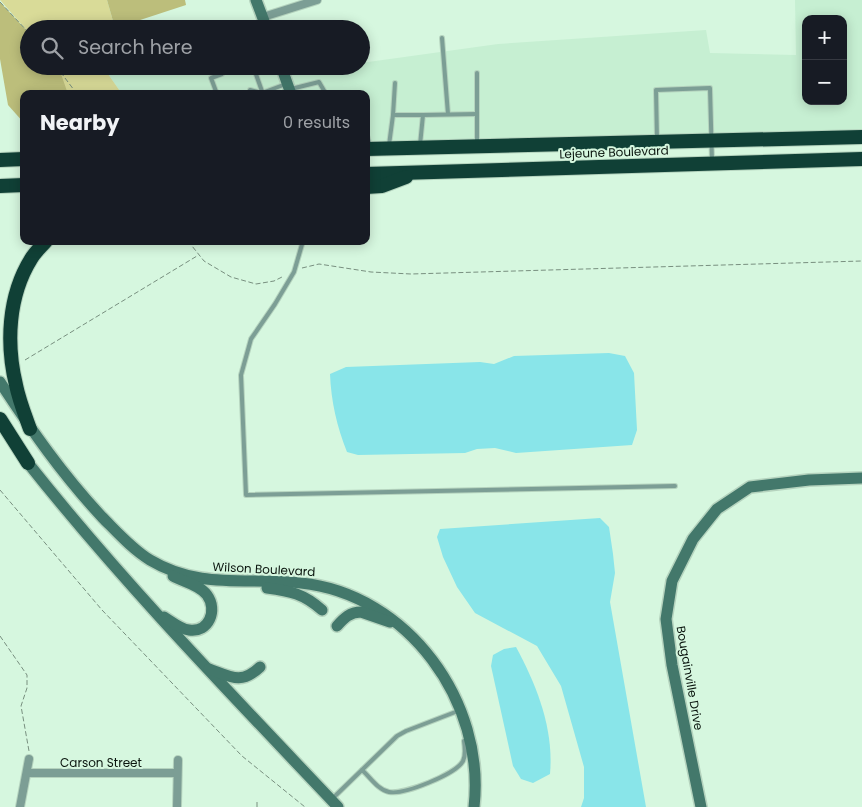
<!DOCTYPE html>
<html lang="en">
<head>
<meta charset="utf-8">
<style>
	body { margin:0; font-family:Poppins,sans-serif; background:#242831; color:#f1f3f6 }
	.controls { position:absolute; right:15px; top:15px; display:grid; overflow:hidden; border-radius:10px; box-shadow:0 2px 12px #0003 }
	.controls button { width:45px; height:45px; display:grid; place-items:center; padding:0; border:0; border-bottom:1px solid #363941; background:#171b24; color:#f1f3f6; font:25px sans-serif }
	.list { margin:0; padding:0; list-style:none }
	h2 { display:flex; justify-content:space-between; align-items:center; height:65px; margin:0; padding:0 20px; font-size:21px }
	h2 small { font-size:16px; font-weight:400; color:#9ea1a6 }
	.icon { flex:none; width:28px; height:28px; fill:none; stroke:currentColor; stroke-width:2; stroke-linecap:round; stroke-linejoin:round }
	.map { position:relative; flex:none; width:862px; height:807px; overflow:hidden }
	.search { position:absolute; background:#171b24; box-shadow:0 2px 12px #0003; left:20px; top:20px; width:350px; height:55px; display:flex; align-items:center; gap:12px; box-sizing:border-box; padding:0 18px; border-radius:28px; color:#9ea1a6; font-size:19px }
	.panel { position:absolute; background:#171b24; box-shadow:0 2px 12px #0003; left:20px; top:90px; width:350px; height:155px; border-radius:10px }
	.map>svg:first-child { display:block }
</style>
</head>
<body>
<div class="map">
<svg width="862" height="807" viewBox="0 0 862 807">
	<rect width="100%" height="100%" fill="#d6f7df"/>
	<path fill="#c6efd2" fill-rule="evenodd" d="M795,0H862V137L366,149V94H122L108,74L152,66H281L284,74L341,66H361V63L498,44L706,30L710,53L796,55ZM806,19H843V101H806Z"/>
	<g fill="#d9db98">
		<path d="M0,0H107L113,21L134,22L136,29H29V33Z"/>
		<path d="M56,66H146V67L108,74L122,94H68Z"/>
	</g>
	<g fill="#bcbe7b">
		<path d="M107,0H185L186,5L134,22L113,21Z"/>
		<path d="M0,2L29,33V66H56L60,71L68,94H24V123L8,105L0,59Z"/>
	</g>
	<g fill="#89e5e9">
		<path d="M609,353L625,356L634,373L637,430L632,445L516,453L495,448L477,449L465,453L358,455L347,452C337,427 331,401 330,374L346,367L480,362L494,364L514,356Z"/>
		<path d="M600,518L609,527L613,554L615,573L610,602L646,807H581L584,798V767L561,686L537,646L475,613L457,587L443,557L437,537L440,529Z"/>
		<path d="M516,647C537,686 554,729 550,774L533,783L521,779L513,766L491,666L493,655L504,649Z"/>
	</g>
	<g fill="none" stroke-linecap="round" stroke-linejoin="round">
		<defs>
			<g id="lane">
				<path d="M442,38L448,114"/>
				<path d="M253,66L263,94"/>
				<path d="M291,89L319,82L326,94"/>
				<path d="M250,90L262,93L261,94"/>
				<path d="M262,93L286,84"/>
				<path d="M217,94L211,78L222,74"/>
				<path d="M393,115L395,83"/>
				<path d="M366,132L370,146"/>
				<path d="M657,140L656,90L710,88L712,161"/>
				<path d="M477,144V73"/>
				<path d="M389,145L393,115H423"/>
				<path d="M420,145L423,115L477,114"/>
				<path d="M303,241L294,272L275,304L251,339L241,375L246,495L675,486"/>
				<path d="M362,770C370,777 378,790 389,792C404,795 456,774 463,761C466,755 465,748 464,741"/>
				<path d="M333,798L397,736L406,731L458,711"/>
			</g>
			<g id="street">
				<path d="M263,17L317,0"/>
				<path d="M27,773H176"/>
				<path d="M20,807L29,759"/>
				<path d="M177,807L178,760"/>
			</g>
			<g id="secondary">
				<path d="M256,0L267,29"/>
				<path d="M281,66L291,94"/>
				<path d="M0,382C32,431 62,474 102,517C117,532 132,549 150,560C200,590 248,577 301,583C408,594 486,702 474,807"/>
				<path d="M28,463C124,584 232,695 338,807"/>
				<path d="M267,588C291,591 304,594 322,610"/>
				<path d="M164,617C171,621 180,629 189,630C209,633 218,610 207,595C199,584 183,582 173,576"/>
				<path d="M337,626C344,618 350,612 361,612L390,622"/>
				<path d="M209,669C231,677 241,685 260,667"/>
				<path d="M701,807L672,665L666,619L672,581L693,539L717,509L750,487L809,480L862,478"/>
			</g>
			<g id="highway">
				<path d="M366,149L862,137"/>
				<path d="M0,160L24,159"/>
				<path d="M366,174L862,159"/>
				<path d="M0,186L24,185"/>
				<path d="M366,187L382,186L406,177"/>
				<path d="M0,419L28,463"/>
				<path d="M30,429C25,415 19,400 16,385C6,344 8,296 31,259C35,252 41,247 46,241"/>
			</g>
		</defs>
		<use href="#lane" stroke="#b5d3be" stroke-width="6"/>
		<use href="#street" stroke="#b5d3be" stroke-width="10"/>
		<use href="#secondary" stroke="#b5d3be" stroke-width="14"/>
		<use href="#highway" stroke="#b5d3be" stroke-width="16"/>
		<g stroke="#788f7f" stroke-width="1" stroke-dasharray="5 2.5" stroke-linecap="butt">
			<path d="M0,2L29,33"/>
			<path d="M56,66L77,94"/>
			<path d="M188,241L204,261L231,277L256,284L274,281L284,276"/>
			<path d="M302,268L319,264L371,272L411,274L862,261"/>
			<path d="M25,360L197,256"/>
			<path d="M0,490L102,610L242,756L305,807"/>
			<path d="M0,636L27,675V688L21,706L29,751"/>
			<path d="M257,802V807"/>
		</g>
		<use href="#lane" stroke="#7c9e95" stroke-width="4"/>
		<use href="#street" stroke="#7c9e95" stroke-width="8"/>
		<use href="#secondary" stroke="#43786b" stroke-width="11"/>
		<use href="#highway" stroke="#104036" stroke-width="14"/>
	</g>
	<g text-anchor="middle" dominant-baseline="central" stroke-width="4" stroke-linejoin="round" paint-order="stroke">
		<g font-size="12" fill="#0a150e" stroke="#d6f7df">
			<text transform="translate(614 152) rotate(-2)">Lejeune Boulevard</text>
			<text transform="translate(264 569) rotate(3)">Wilson Boulevard</text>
			<text transform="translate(690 678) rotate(80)">Bougainville Drive</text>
			<text x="101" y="762">Carson Street</text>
		</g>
	</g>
</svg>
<div class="controls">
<button>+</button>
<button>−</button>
</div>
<div class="search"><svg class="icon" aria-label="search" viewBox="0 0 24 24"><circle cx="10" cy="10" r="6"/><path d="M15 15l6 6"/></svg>Search here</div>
<section class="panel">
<h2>Nearby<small>0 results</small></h2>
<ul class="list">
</ul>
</section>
</div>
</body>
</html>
